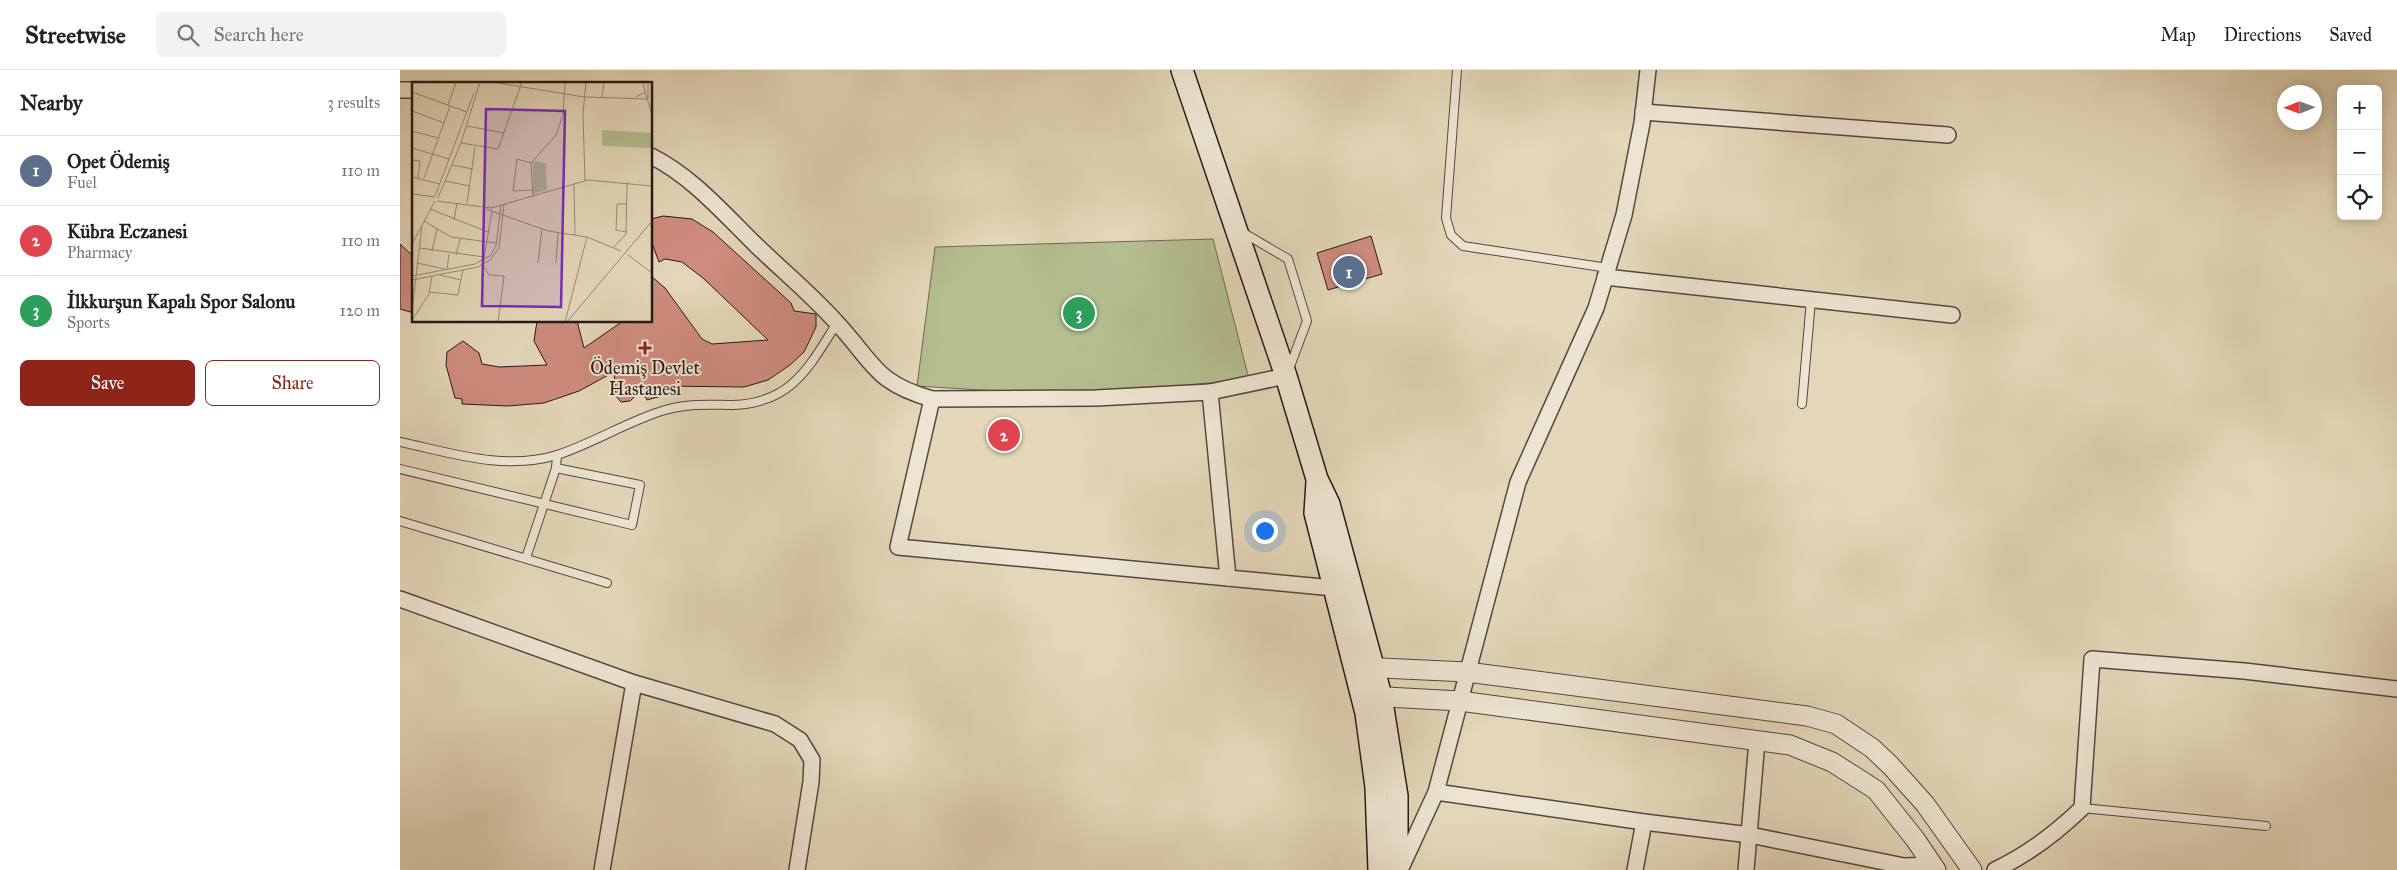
<!DOCTYPE html>
<html lang="en">
<head>
<meta charset="utf-8">
<style>
	body { margin:0; font-family:"IM FELL Great Primer",serif; background:#f2f2f2; color:#222 }
	.controls { position:absolute; right:15px; top:15px; display:grid; overflow:hidden; border-radius:8px; box-shadow:0 2px 12px #0003 }
	.controls button { width:45px; height:45px; display:grid; place-items:center; padding:0; border:0; border-bottom:1px solid #e0e0e0; background:#fff; color:#222; font:25px sans-serif }
	.compass { position:absolute; left:1877px; top:15px; width:45px; height:45px; border-radius:50%; background:#fff; box-shadow:0 2px 12px #0003; rotate:269deg }
	.you { position:absolute; left:864px; top:460px; width:18px; height:18px; margin:-12px; border:4px solid #fff; border-radius:50%; background:#1a73e8; box-shadow:0 0 0 8px #1a73e833 }
	.badge { display:grid; place-items:center; width:32px; height:32px; border-radius:50%; background:#8f2418; color:#fff; font-size:16px; font-weight:700 }
	.pin { position:absolute; translate:-50% -50%; border:2px solid #fff; box-shadow:0 1px 5px #0006 }
	.list { margin:0; padding:0; list-style:none }
	h2 { display:flex; justify-content:space-between; align-items:center; height:65px; margin:0; padding:0 20px; font-size:21px }
	h2 small { font-size:16px; font-weight:400; color:#767676 }
	.list li { display:grid; grid-template-columns:32px 1fr auto; gap:15px; align-items:center; box-sizing:border-box; height:70px; padding:0 20px; border-top:1px solid #e0e0e0 }
	.list b { display:block; font-size:19px; white-space:nowrap }
	.list p { margin:0; font-size:16px; white-space:nowrap; color:#767676 }
	.list em { font-size:16px; font-style:normal; color:#767676 }
	.actions { display:flex; gap:10px; padding:15px 20px }
	.actions a { flex:1; padding:11px 0; border:1px solid #8f2418; border-radius:8px; text-align:center; font-size:18px; color:#8f2418 }
	.actions .main { background:#8f2418; color:#fff }
	.icon { flex:none; width:28px; height:28px; fill:none; stroke:currentColor; stroke-width:2; stroke-linecap:round; stroke-linejoin:round }
	.map { position:relative; flex:none; width:1997px; height:800px; overflow:hidden }
	header { display:flex; align-items:center; gap:30px; box-sizing:border-box; height:70px; padding:0 25px; background:#fff; border-bottom:1px solid #e0e0e0 }
	header strong { font-size:24px }
	nav { display:flex; gap:28px; margin-inline-start:auto; font-size:18px }
	.search { width:350px; height:45px; background:#f2f2f2; display:flex; align-items:center; gap:12px; box-sizing:border-box; padding:0 18px; border-radius:8px; color:#767676; font-size:19px }
	main { display:flex }
	aside { flex:1; background:#fff }
	.map>svg:first-child { display:block }
</style>
</head>
<body>
<header>
<strong>Streetwise</strong>
<div class="search"><svg class="icon" aria-label="search" viewBox="0 0 24 24"><circle cx="10" cy="10" r="6"/><path d="M15 15l6 6"/></svg>Search here</div>
<nav><a>Map</a><a>Directions</a><a>Saved</a></nav>
</header>
<main>
<aside>
<h2>Nearby<small>3 results</small></h2>
<ul class="list">
<li><span class="badge" style="background:#5c6f8a">1</span><div><b>Opet Ödemiş</b><p>Fuel</p></div><em>110 m</em></li>
<li><span class="badge" style="background:#e0444e">2</span><div><b>Kübra Eczanesi</b><p>Pharmacy</p></div><em>110 m</em></li>
<li><span class="badge" style="background:#2e9e5b">3</span><div><b>İlkkurşun Kapalı Spor Salonu</b><p>Sports</p></div><em>120 m</em></li>
</ul>
<div class="actions"><a class="main">Save</a><a>Share</a></div>
</aside>
<div class="map">
<svg width="1997" height="800" viewBox="0 0 1997 800">
	<rect width="100%" height="100%" fill="#e4d7b9"/>
	<filter id="stains"><feTurbulence type="fractalNoise" baseFrequency=".004" numOctaves="4"/><feColorMatrix values="0 0 0 0 .2 0 0 0 0 .09 0 0 0 0 .02 0 0 0 .5 -.17"/></filter>
	<radialGradient id="worn" r=".72"><stop offset=".6" stop-color="#630" stop-opacity="0"/><stop offset="1" stop-color="#630" stop-opacity=".3"/></radialGradient>
	<path fill="#b4be8f" stroke="#6e6c52" d="M813,169L849,309L676,326L517,316L535,177Z"/>
	<g fill="#cf8c7f" stroke="#271914">
		<path d="M263,146L292,149L313,162L391,233L394,241L416,244V257L404,282L390,295L368,310L344,317L263,316L265,325L247,330L242,320L230,331L221,332L216,326L214,302L179,321L144,333L108,336L62,334V329L55,328L46,295L47,282L63,271L79,283L82,294L99,297L147,295L134,271L137,251H177L184,278L223,251H251V206L265,218L302,269L312,274L368,270L303,208L282,192L265,189L259,192L251,171V149Z"/>
		<path d="M971,166L982,204L928,220L917,183Z"/>
		<path d="M0,174L14,187V243L0,239Z"/>
	</g>
	<g fill="none" stroke-linecap="round" stroke-linejoin="round">
		<defs>
			<g id="service">
				<path d="M1057,0L1046,148L1051,165L1063,176L1208,198"/>
				<path d="M842,162L888,189L907,251L889,299"/>
				<path d="M1402,334L1411,230"/>
				<path d="M0,372C52,383 104,401 157,385C194,373 228,351 265,340C288,333 309,335 333,335C392,333 409,297 437,253"/>
				<path d="M0,399L232,455L240,415L156,398"/>
				<path d="M0,451L207,513"/>
				<path d="M126,488L156,398L157,385"/>
				<path d="M1682,738L1866,756"/>
			</g>
			<g id="minor">
				<path d="M0,20H14"/>
				<path d="M1243,42L1548,65"/>
				<path d="M251,86C293,107 324,144 358,177C384,202 413,226 437,253C474,293 475,313 532,329L696,328L810,322L886,306"/>
				<path d="M1205,207L1552,245"/>
				<path d="M532,329L498,477L828,508L810,322"/>
				<path d="M828,508L934,518"/>
				<path d="M0,529L234,613L375,654L400,670L412,690L411,712L397,800"/>
				<path d="M1036,722L1244,752L1350,765L1504,796L1534,795"/>
				<path d="M202,800L234,613"/>
				<path d="M1000,800L1036,722L1118,412L1196,238L1224,145L1242,53L1248,0"/>
				<path d="M1235,800L1244,752"/>
				<path d="M1346,800L1357,671"/>
				<path d="M1595,800C1629,784 1655,764 1682,738L1692,589L1844,601L1997,619"/>
			</g>
			<g id="tertiary">
				<path d="M960,597L1067,602L1407,646L1436,654L1472,678L1490,695L1525,734L1572,800"/>
				<path d="M968,626L1060,631L1390,675L1432,692L1476,720L1515,769L1536,800"/>
			</g>
			<g id="secondary">
				<path d="M782,0L886,306L917,409L929,434L981,626L997,726V800"/>
				<path d="M917,412L915,443L966,643L976,717L979,800"/>
			</g>
		</defs>
		<use href="#service" stroke="#56483d" stroke-width="10"/>
		<use href="#minor" stroke="#56483d" stroke-width="18"/>
		<use href="#tertiary" stroke="#56483d" stroke-width="21"/>
		<use href="#secondary" stroke="#271914" stroke-width="24"/>
		<use href="#service" stroke="#ede5d2" stroke-width="8"/>
		<use href="#minor" stroke="#ede5d2" stroke-width="15"/>
		<use href="#tertiary" stroke="#ede5d2" stroke-width="19"/>
		<use href="#secondary" stroke="#ede5d2" stroke-width="21"/>
	</g>
	<path fill="#8f2418" stroke="#ede5d2" stroke-width="2" d="M242.5 270.5h5v5h5v5h-5v5h-5v-5h-5v-5h5z"/>
	<g text-anchor="middle" dominant-baseline="central" stroke-width="4" stroke-linejoin="round" paint-order="stroke">
		<g font-size="18" fill="#271914" stroke="#ede5d2">
			<text x="245" y="298">Ödemiş Devlet<tspan x="245" dy="21">Hastanesi</tspan></text>
		</g>
	</g>
	<g transform="translate(12 12)">
		<rect width="240" height="240" fill="#e4d7b9"/>
		<path d="M190,48L240,51V66L190,64ZM121,79L134,81L135,108L121,112Z" fill="#b4be8f"/>
		<path fill="none" stroke="#988b77" stroke-width="1" d="M80,0L172,15L236,17V0M0,10L55,30M233,10L240,32M190,15L192,0M224,15L233,10L231,0M36,23L44,0M0,29L32,41M55,44L92,51M0,49L26,56M49,61L86,67L110,0M0,66L37,77M0,78L8,79L6,96M119,81L105,77L101,109L120,108M40,83L61,87M0,95L27,102M12,96L38,24M33,99L58,104M173,99L171,32L174,0M162,102L163,153M0,112L23,115M23,114L62,11M121,115L119,81L144,53L151,33L153,0M26,116L49,61L68,0M25,119L79,126L176,98L240,104M55,121L63,65M18,127L76,150M74,127L136,149L175,155L209,169M42,138L45,121M12,139L39,155L84,161M214,150L204,148L205,122H215M0,162L23,119M202,165L214,152L215,100M8,166L72,175M20,169L25,147M44,173L48,157M216,173L240,191M72,176L80,129M5,181L33,187M126,181L130,147M144,181L146,151M70,182L77,193L92,194L86,240M35,187L37,172M28,193L49,198M0,194L63,182L79,173L84,164L89,123M0,198L66,185L78,178L87,166L92,122M18,210L46,213L51,187M0,229L10,143M0,238L17,212L20,194M153,240L175,155M155,240L240,139"/>
		<path fill="#7b2cbf" fill-opacity="0.15" stroke="#7b2cbf" stroke-width="2.5" d="M74,27L153,29L149,225L70,224Z"/>
		<rect width="240" height="240" fill="none" stroke="#271914" stroke-width="2.5"/>
	</g>
	<rect width="100%" height="100%" filter="url(#stains)"/>
	<rect width="100%" height="100%" fill="url(#worn)"/>
</svg>
<div class="controls">
<button>+</button>
<button>−</button>
<button><svg class="icon" aria-label="locate" viewBox="0 0 24 24"><circle cx="12" cy="12" r="6"/><path d="M12 2v4M12 18v4M2 12h4M18 12h4"/></svg></button>
</div>
<svg class="compass" viewBox="-18 -18 36 36"><path d="M0-13l5 13h-10z" fill="#e53935"/><path d="M0 13l5-13h-10z" fill="#767676"/></svg>
<div class="you"></div>
<div class="pin badge" style="left:949px;top:202px;background:#5c6f8a">1</div>
<div class="pin badge" style="left:604px;top:365px;background:#e0444e">2</div>
<div class="pin badge" style="left:679px;top:243px;background:#2e9e5b">3</div>
</div>
</main>
</body>
</html>
